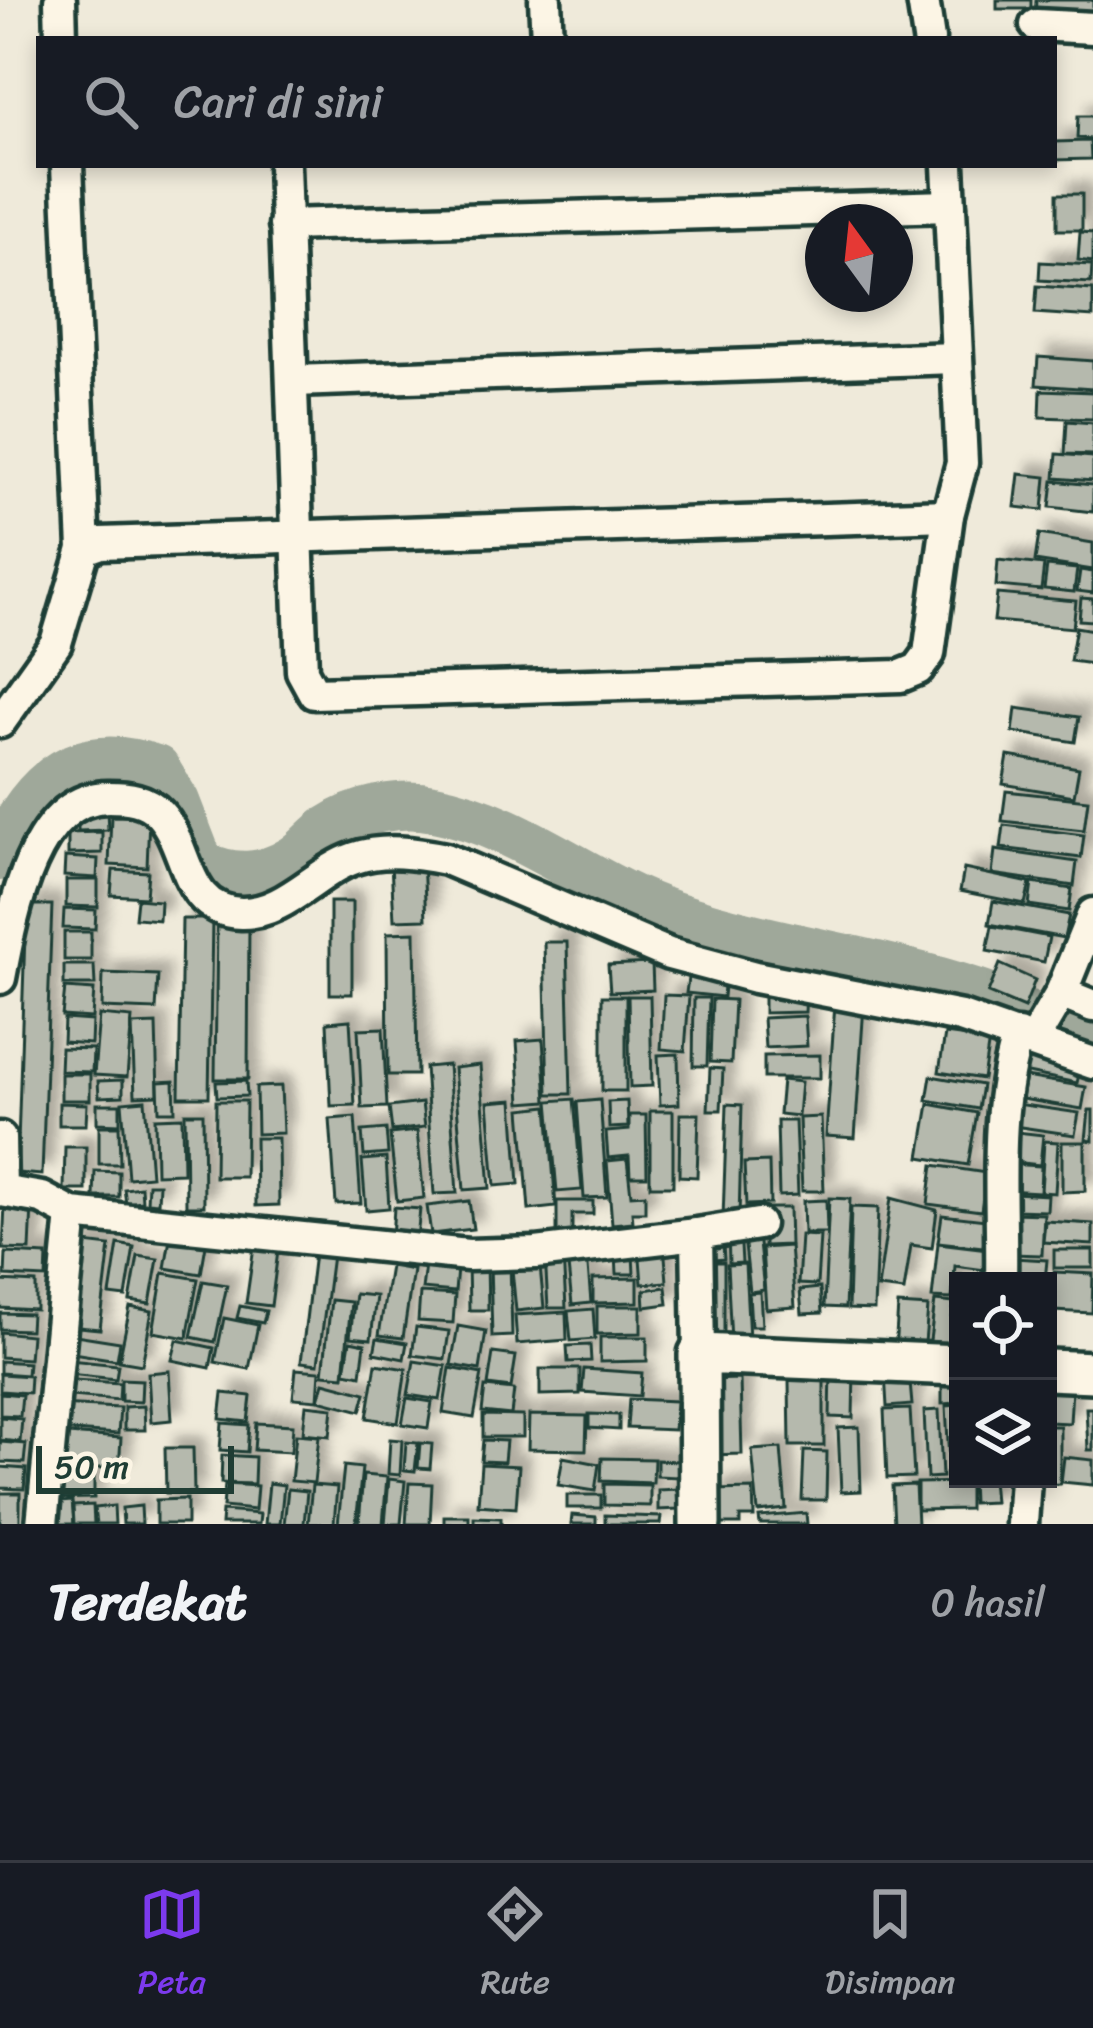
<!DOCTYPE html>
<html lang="id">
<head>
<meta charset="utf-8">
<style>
	body { margin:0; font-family:Sriracha,sans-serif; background:#20242c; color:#f1f3f6 }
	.controls { position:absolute; right:36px; bottom:36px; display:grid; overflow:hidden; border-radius:0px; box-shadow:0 6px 18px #0003 }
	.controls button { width:108px; height:108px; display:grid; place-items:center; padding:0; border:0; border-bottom:3px solid #363941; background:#171b24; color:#f1f3f6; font:60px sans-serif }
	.compass { position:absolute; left:805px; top:204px; width:108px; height:108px; border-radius:50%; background:#171b24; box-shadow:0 6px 18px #0003; rotate:345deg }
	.scale { position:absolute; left:36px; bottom:30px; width:198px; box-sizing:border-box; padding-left:12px; border:6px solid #1f3d34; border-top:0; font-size:33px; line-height:42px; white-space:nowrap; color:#1f3d34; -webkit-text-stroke:9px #fcf5e5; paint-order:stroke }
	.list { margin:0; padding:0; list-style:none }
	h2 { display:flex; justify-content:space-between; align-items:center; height:156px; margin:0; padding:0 48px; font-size:51px }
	h2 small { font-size:39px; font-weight:400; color:#9ea1a6 }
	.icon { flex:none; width:66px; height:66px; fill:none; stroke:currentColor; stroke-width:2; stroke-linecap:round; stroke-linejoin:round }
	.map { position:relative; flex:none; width:1093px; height:1524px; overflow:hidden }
	.search { position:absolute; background:#171b24; box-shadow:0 6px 18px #0003; left:36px; right:36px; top:36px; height:132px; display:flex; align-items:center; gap:30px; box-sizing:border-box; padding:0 42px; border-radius:0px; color:#9ea1a6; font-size:45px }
	.sheet { height:336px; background:#171b24 }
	nav { display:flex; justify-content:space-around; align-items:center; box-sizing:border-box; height:168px; border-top:3px solid #363941; background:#171b24; font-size:33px; color:#9ea1a6 }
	nav a { display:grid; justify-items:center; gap:6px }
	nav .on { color:#7c3aed }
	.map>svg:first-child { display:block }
</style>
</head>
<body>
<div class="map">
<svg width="1093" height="1524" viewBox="0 0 1093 1524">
	<defs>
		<filter id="shadow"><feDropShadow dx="11" dy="-11" stdDeviation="6" flood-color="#0004"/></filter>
	</defs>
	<rect width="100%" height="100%" fill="#efeada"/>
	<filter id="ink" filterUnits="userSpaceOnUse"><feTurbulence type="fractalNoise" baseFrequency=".00833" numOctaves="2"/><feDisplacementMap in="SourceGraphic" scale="24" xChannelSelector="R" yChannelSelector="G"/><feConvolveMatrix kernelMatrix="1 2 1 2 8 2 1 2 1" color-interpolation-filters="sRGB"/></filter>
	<g filter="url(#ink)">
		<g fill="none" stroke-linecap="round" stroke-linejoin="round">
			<path stroke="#9fa89a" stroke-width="48" d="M0,857C30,786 75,741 156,769L176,802L200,864C232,879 262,879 294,859C307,851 316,838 329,829C358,810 399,801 434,808C521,824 591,888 674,915C773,948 877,959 976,992C1016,1005 1052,1029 1093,1042"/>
		</g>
		<g fill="#b5b9ad" stroke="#1f3d34" stroke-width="3" filter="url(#shadow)">
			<rect x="997" y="0" width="34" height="9"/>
			<path d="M1036,0H1093V21L1035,16Z"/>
			<path d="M1078,116H1093V139L1077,138Z"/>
			<path d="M1090,141L1091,159L1054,160V142Z"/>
			<rect x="1057" y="194" width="25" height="36"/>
			<path d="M1080,232L1093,233V262L1078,260Z"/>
			<path d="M1040,262L1092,265L1091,283L1039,280Z"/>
			<path d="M1037,286L1093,290V317L1035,313Z"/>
			<path d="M1038,357L1093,361V389L1036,385Z"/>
			<path d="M1041,390L1093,392V419L1040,417Z"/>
			<path d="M1067,421L1093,423V455L1065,454Z"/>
			<path d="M1057,454L1093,457V481L1055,478Z"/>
			<path d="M1019,474L1046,477L1043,510L1015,507Z"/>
			<path d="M1053,481L1093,485V512L1050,507Z"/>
			<path d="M1039,534L1093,543V570L1035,561Z"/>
			<path d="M998,560L1044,565L1041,590L996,586Z"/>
			<path d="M1047,566L1077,569L1074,592L1044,589Z"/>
			<path d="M1080,570L1093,572V593L1077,591Z"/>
			<path d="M997,594L1076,601L1073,628L994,621Z"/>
			<path d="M1081,598L1093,599V621L1079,620Z"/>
			<path d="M1076,627L1093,630V664L1070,661Z"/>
			<path d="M1016,708L1079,717L1075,742L1013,732Z"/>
			<path d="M1008,756L1079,768L1074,796L1003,784Z"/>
			<path d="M1006,791L1088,800L1084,830L1002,821Z"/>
			<path d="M78,811H107L108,830L78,831Z"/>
			<path d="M111,816L149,817L147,867L109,865Z"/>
			<path d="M1004,825L1084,835L1081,858L1001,848Z"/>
			<path d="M102,832V853L68,854V833Z"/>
			<path d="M995,850L1077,862L1074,886L992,874Z"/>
			<path d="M65,857L98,859L97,878L64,876Z"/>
			<path d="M423,862L426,919L394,920L391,864Z"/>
			<path d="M964,869L1030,883L1025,904L960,891Z"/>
			<path d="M113,870L148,872L146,897L111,895Z"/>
			<path d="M66,880H98V907L66,906Z"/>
			<path d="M1032,883L1072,889L1069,911L1029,905Z"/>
			<path d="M137,899L160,901L159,920L135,918Z"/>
			<path d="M993,901L1069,915L1064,938L989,924Z"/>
			<rect x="330" y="902" width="22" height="92"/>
			<path d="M26,905H52L42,1175L17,1173Z"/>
			<path d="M64,909L96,910L95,929L63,928Z"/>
			<path d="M182,919H212L209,1097H179Z"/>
			<path d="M217,921H249L248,1079H215Z"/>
			<path d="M992,926L1049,937L1044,962L987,951Z"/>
			<rect x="64" y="932" width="27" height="28"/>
			<path d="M415,932L417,1075H388L387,933Z"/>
			<path d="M544,942H567L571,1094H548Z"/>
			<path d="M652,963L653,990L610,992L608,965Z"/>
			<path d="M1000,964L1035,980L1024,1008L988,993Z"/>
			<path d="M64,965H94L95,985H64Z"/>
			<path d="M689,971L725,975L723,997L686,993Z"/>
			<path d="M103,973L158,975L156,1010L102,1008Z"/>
			<path d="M65,988L94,990L92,1018L62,1016Z"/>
			<path d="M806,992L805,1012L764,1013V993Z"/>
			<path d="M664,995L689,996L685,1051L661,1049Z"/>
			<rect x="602" y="996" width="24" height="95"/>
			<path d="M628,996H650L652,1086L630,1087Z"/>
			<path d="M694,998H709L707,1066H693Z"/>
			<path d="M712,999L734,1000L731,1063L710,1062Z"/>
			<path d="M835,1003L864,1005L855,1138L826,1136Z"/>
			<path d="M99,1015L132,1018L127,1077L94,1075Z"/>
			<path d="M805,1016L807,1046L765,1048L763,1018Z"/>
			<path d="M64,1019L92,1021L91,1044L63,1042Z"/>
			<path d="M350,1020L355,1105L331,1106L327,1022Z"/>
			<path d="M156,1024L158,1095L135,1096L132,1025Z"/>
			<path d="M383,1028L387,1107L362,1108L358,1029Z"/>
			<path d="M945,1034L989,1040L983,1079L939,1072Z"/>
			<path d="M543,1039L547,1101L521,1103L517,1041Z"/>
			<path d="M61,1048L93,1049L92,1072L60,1071Z"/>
			<path d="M1022,1053L1081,1065L1077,1083L1018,1071Z"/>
			<path d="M678,1054L679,1104L660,1105L658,1055Z"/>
			<path d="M820,1055V1078H764V1056Z"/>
			<path d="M448,1065L457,1193L434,1194L425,1067Z"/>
			<path d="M480,1065L490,1188L464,1190L454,1068Z"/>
			<path d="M710,1068L723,1069L721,1110H708Z"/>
			<rect x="61" y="1074" width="29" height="26"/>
			<path d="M931,1076L982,1085L978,1109L927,1100Z"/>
			<path d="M1026,1077L1086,1087L1082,1109L1022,1099Z"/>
			<path d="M123,1080V1096L99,1097L98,1081Z"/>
			<path d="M782,1080L801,1082L798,1116L779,1114Z"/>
			<path d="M174,1081L175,1111H159L158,1082Z"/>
			<path d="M246,1081L247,1096L217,1097L216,1082Z"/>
			<path d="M281,1086L283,1133L257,1134L256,1087Z"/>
			<path d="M574,1099L582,1190L557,1192L549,1101Z"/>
			<path d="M145,1100L151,1176L128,1178L122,1102Z"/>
			<path d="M513,1100L519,1184L495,1186L488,1102Z"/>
			<path d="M600,1100L607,1197L584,1198L577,1102Z"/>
			<path d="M216,1101H246L245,1177H215Z"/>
			<path d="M627,1101L628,1127L609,1128L608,1102Z"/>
			<path d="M59,1103L87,1104L86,1125H59Z"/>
			<path d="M422,1103L425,1127L392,1131L389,1107Z"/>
			<path d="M97,1104H120V1124L97,1123Z"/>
			<path d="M727,1104L742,1105L739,1218H723Z"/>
			<path d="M929,1104L977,1113L968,1165L920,1157Z"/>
			<path d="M1017,1104L1079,1113L1075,1135L1014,1126Z"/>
			<path d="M548,1106L556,1207L529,1210L521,1109Z"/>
			<path d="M1089,1110H1093V1141L1086,1140Z"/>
			<rect x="650" y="1111" width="23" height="75"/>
			<path d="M185,1113H203L204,1206H186Z"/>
			<path d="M680,1114H699L697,1177L679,1176Z"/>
			<path d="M629,1115H646L647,1176H630L629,1156L608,1158L606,1132L629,1130Z"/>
			<path d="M182,1117L183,1173L156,1174L155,1118Z"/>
			<path d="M355,1117L361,1203L336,1204L330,1119Z"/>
			<path d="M821,1117L824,1191H802L799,1118Z"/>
			<path d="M777,1121H795L798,1195L779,1196Z"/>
			<path d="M99,1126H119L120,1164H99Z"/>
			<path d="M386,1129L388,1154L364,1156L362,1131Z"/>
			<path d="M417,1131L424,1198L397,1201L390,1134Z"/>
			<path d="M1017,1132L1043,1135L1040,1165L1014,1162Z"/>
			<path d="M255,1138H278L279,1205L256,1206Z"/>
			<path d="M1044,1141L1058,1142L1055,1193L1041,1192Z"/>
			<path d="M1062,1142H1085V1191L1062,1192Z"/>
			<path d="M65,1147H86V1190H64Z"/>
			<path d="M386,1158L389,1208L366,1210L362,1160Z"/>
			<path d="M627,1159L631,1195L645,1194V1212H632L633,1222L612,1224L607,1161Z"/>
			<path d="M769,1162L770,1204L746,1205L744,1163Z"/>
			<path d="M1006,1164L1041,1166L1040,1192L1005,1190Z"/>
			<path d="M933,1165L986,1173L981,1211L928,1204Z"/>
			<path d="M95,1171L119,1172V1197H94Z"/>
			<path d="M148,1184H159L158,1203L147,1202Z"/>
			<path d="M141,1187L142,1201L126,1203L124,1189Z"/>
			<path d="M1013,1193L1048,1195L1047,1211L1012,1210Z"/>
			<path d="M829,1198L850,1199L845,1308L824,1307Z"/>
			<path d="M891,1198L937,1210L932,1248L911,1245L904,1291L878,1288Z"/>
			<path d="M826,1200L827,1233H804L803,1201Z"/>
			<path d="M469,1201L473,1229L431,1234L427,1206Z"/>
			<path d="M557,1201H593V1214H572V1232H557Z"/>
			<path d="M5,1204L32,1205L30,1250L3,1249Z"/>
			<path d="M394,1207L420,1209L417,1239L392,1238Z"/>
			<path d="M851,1207L878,1208L874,1310L848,1309Z"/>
			<path d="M764,1208H789L790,1245L764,1246Z"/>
			<path d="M1012,1213L1044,1214L1042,1255L1010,1254Z"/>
			<path d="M942,1215L986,1220L983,1247L938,1242Z"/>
			<path d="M1045,1221L1093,1224V1245L1043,1242Z"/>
			<path d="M757,1225L764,1290L750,1292L743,1227Z"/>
			<path d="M740,1229L742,1263L729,1264L728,1230Z"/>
			<path d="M722,1232L724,1259L705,1261L702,1234Z"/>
			<path d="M171,1233L207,1239L201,1274L165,1268Z"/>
			<path d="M801,1235L820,1236L817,1285L798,1284Z"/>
			<path d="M255,1240L279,1243L271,1306L246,1303Z"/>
			<path d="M77,1242L110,1246L100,1329L67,1326Z"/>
			<path d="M664,1243L667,1282L642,1284L639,1245Z"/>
			<path d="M938,1243L988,1249L985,1270L955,1266L952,1299L932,1298Z"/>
			<path d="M118,1244L134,1247L126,1297L110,1295Z"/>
			<path d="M790,1246L795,1307L766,1309L762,1248Z"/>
			<rect x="1054" y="1250" width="39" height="18"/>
			<path d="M6,1253L47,1255L46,1278L5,1276Z"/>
			<path d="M314,1253L332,1255L318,1364L301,1362Z"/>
			<path d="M545,1254H563L566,1308H548Z"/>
			<path d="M587,1254L591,1303L572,1305L567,1256Z"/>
			<path d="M616,1254H633L634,1274H617Z"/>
			<path d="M138,1256L158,1259L150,1304L130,1301Z"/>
			<path d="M539,1256L544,1308L516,1311L511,1259Z"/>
			<path d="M1013,1258L1047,1260L1045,1281H1012Z"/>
			<path d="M510,1262L512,1336L492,1337L490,1263Z"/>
			<rect x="700" y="1262" width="24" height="79"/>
			<path d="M468,1263H487L488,1310H469Z"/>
			<path d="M745,1264L749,1339L731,1341L727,1265Z"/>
			<path d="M425,1265L457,1268L455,1292L422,1289Z"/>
			<path d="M390,1266L413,1270L403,1338L379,1335Z"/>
			<path d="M1054,1272L1093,1274L1092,1313L1053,1311Z"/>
			<path d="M163,1273L198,1279L187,1338L153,1332Z"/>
			<path d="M958,1275H991V1281H958V1327Z"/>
			<path d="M638,1278V1302L593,1303V1279Z"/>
			<path d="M0,1281L36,1283V1310L0,1308Z"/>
			<path d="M203,1281L227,1285L215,1342L191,1337Z"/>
			<path d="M666,1287L668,1304L645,1307L644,1290Z"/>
			<path d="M820,1288L822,1313L802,1314L800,1290Z"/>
			<path d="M760,1292L762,1326H751L749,1293Z"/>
			<path d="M420,1293L455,1295L453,1323L418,1321Z"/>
			<path d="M355,1294L376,1296L371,1339L350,1337Z"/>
			<path d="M331,1300L351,1302L344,1376L323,1374Z"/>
			<path d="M935,1301L954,1303L948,1350L929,1348Z"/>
			<path d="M898,1305L928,1307L924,1355L895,1352Z"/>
			<path d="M240,1306L266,1311L263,1323L237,1318Z"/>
			<path d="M597,1306H641V1333L597,1334Z"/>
			<path d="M130,1307L152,1311L142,1365L119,1361Z"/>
			<path d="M593,1309L595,1339L571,1341L568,1311Z"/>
			<path d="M566,1312L567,1340L517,1344L515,1315Z"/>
			<path d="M0,1313L31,1314L30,1330L0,1329Z"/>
			<path d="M224,1318L258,1325L249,1369L215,1362Z"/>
			<path d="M458,1326L486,1331L480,1370L451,1365Z"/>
			<path d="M416,1327L449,1331L445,1359L412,1355Z"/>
			<path d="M0,1332L31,1335L29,1359L0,1357Z"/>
			<path d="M63,1333L120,1342L117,1360L60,1351Z"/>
			<path d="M600,1337H647V1361L600,1362Z"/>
			<path d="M377,1338L407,1343L404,1359L374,1353Z"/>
			<path d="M177,1340L214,1348L210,1368L172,1360Z"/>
			<path d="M350,1341L365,1344L361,1375L345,1372Z"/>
			<path d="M590,1345L591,1361L568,1362L567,1346Z"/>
			<path d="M493,1353L516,1356L511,1388L488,1385Z"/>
			<path d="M60,1359L118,1365L116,1379L59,1373Z"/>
			<path d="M0,1361L28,1363L27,1375L0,1373Z"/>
			<path d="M414,1361L446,1366L440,1400L408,1395Z"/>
			<path d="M376,1364L406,1369L398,1423L367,1418Z"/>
			<path d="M450,1368L482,1374L474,1418L443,1413Z"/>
			<path d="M296,1369L320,1371L318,1400L293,1398Z"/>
			<path d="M540,1369H580V1394L540,1395Z"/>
			<path d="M584,1369L642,1373L640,1396L582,1392Z"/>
			<path d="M831,1369H854L853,1418L830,1417Z"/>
			<path d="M169,1371L172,1420L151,1422L148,1373Z"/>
			<path d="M909,1371L912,1405L887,1407L885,1373Z"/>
			<path d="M0,1374L30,1376L29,1393L0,1391Z"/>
			<path d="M942,1378H958V1403L942,1404Z"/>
			<path d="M58,1379L120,1383L119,1400L56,1395Z"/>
			<path d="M121,1379L142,1380L141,1402L121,1401Z"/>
			<path d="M740,1379L742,1454L710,1455L708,1380Z"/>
			<path d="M789,1380H824V1446H790Z"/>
			<path d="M324,1382L366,1393L361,1411L319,1400Z"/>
			<path d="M1048,1386L1072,1388L1070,1423L1048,1422Z"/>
			<path d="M485,1387L514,1390L511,1415L482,1412Z"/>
			<path d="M0,1393L22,1395L20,1416L0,1415Z"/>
			<path d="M223,1393L251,1396L248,1422L220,1419Z"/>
			<path d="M407,1398L432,1402L428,1428L402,1424Z"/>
			<path d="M629,1399L676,1401L674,1430L627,1428Z"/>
			<path d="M56,1405L120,1408L118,1434L55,1430Z"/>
			<path d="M306,1405L333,1408L330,1436L303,1433Z"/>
			<path d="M958,1405V1479H965L950,1480L946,1406Z"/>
			<path d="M144,1406L145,1430H124V1407Z"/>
			<path d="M1086,1408H1093V1450H1088Z"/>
			<path d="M910,1409L914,1477L887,1478L884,1410Z"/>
			<path d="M939,1410L942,1477L927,1478L924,1411Z"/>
			<path d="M589,1414L619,1415V1430L589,1428Z"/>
			<path d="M483,1415L523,1416V1437H483Z"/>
			<path d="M529,1415L587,1416L586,1450L528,1449Z"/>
			<path d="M0,1417L22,1419L20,1442L0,1440Z"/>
			<path d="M222,1423L249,1425L247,1452L220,1450Z"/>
			<path d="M256,1423L293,1425L291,1452L254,1450Z"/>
			<path d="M1048,1426H1060V1484L1034,1485V1479H1048Z"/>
			<path d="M859,1427L861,1491L841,1492L838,1428Z"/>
			<path d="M54,1433L121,1438L119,1469L52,1465Z"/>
			<path d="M296,1434L319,1436L314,1483L291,1481Z"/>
			<path d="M390,1439L402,1440L400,1475L388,1474Z"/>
			<path d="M483,1440L506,1441L504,1462L481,1461Z"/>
			<path d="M0,1442L26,1444L24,1463L0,1462Z"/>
			<path d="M406,1442L418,1443L415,1471L404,1470Z"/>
			<path d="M420,1443L432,1444L430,1469L418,1468Z"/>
			<path d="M165,1448H193L194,1493H166Z"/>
			<path d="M781,1448L786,1509L758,1512L752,1450Z"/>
			<path d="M804,1451L827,1452L826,1500H802Z"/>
			<path d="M222,1455L255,1457L254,1484L221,1483Z"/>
			<path d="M563,1457L599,1464L595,1491L558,1485Z"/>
			<path d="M1064,1457L1093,1460V1485L1061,1482Z"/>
			<path d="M602,1458L654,1459L653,1483L601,1481Z"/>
			<path d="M657,1460L678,1461V1477L657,1476Z"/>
			<path d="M481,1464L519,1466L516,1508L478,1505Z"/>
			<path d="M344,1466L362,1468L356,1524H338Z"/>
			<path d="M0,1467L26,1469L24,1489L0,1488Z"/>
			<path d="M94,1469V1498L50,1499V1470Z"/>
			<path d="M363,1475L387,1477L383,1524H359Z"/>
			<path d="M389,1479L405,1481L401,1524H385Z"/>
			<path d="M971,1479H992L994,1502L972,1503Z"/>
			<path d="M969,1482V1509L917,1510V1483Z"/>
			<path d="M269,1483L284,1485L280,1524H265Z"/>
			<path d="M409,1483L432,1484L430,1524H406Z"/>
			<path d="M225,1484L257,1486L255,1510L223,1507Z"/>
			<path d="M604,1484L650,1485V1506L604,1505Z"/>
			<path d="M312,1485L337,1487L334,1524H308Z"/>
			<path d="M915,1485L917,1524H894L892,1486Z"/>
			<path d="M288,1489L307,1491L304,1524H284Z"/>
			<path d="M677,1489L678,1509L658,1510V1490Z"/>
			<path d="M753,1489L754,1517H740V1524H720V1518H713V1490Z"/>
			<rect x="0" y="1493" width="20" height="31"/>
			<rect x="567" y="1495" width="34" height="13"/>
			<path d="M187,1499V1524H156V1500Z"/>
			<path d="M72,1501L74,1524H49L48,1503Z"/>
			<path d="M93,1505L94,1524H74L73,1506Z"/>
			<path d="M114,1506L115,1524H96L94,1508Z"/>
			<path d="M141,1506L142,1524H123L122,1508Z"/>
			<path d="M222,1511L260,1514L259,1524H221Z"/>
			<path d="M806,1513L807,1524H760L759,1517Z"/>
			<path d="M572,1515L596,1517V1524H571Z"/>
			<path d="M605,1515L661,1517L660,1524H605Z"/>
			<rect x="444" y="1516" width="25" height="8"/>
			<path d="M474,1517L501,1518V1524H474Z"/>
		</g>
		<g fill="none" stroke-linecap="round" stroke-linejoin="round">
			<defs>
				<g id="minor">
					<path d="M60,0L61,39"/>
					<path d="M545,0L547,39"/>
					<path d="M923,0L929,39"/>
					<path d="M1036,25L1093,28"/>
					<path d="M67,165L84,549"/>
					<path d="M284,165L302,671L314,693L901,676L918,669L929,654L948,515L962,463L948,165"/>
					<path d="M285,225L950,206"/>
					<path d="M294,381L955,358"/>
					<path d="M0,722L56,643L84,549L101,543L948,515"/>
					<path d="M0,978C11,920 32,796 109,797C128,797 146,799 159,813C190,846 182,911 241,913C285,914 316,871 355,858C385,848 416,853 446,859L669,954L755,977L961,1017L1093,1063"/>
					<path d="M1061,993L1093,1006"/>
					<path d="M1034,1039L1061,993L1093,914"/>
					<path d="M0,1138L1,1191L42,1198L72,1214L468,1255L536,1253L697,1234"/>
					<path d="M1001,1281C1003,1201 992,1113 1018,1035"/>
					<path d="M699,1354L697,1234L758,1224"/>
					<path d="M42,1524L72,1214"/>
					<path d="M1022,1524L1025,1479"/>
				</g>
				<g id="tertiary">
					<path d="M1048,1370L1093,1372"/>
					<path d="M700,1524L699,1354L958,1365"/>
				</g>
			</defs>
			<use href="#minor" stroke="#1f3d34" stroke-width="39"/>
			<use href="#tertiary" stroke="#1f3d34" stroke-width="48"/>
			<use href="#minor" stroke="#fcf5e5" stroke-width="30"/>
			<use href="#tertiary" stroke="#fcf5e5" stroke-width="39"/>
		</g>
	</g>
</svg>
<div class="controls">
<button><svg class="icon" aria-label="locate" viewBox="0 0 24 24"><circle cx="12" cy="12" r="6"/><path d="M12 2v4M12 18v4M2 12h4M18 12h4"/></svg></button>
<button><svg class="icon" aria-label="layers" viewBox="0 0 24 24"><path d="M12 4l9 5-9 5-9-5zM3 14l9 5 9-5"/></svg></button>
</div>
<svg class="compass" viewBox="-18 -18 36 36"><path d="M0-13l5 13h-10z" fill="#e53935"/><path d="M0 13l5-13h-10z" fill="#9ea1a6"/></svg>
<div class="scale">50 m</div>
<div class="search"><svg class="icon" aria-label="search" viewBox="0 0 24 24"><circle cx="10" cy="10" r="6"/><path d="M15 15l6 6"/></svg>Cari di sini</div>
</div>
<section class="sheet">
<h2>Terdekat<small>0 hasil</small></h2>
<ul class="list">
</ul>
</section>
<nav>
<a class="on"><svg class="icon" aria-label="map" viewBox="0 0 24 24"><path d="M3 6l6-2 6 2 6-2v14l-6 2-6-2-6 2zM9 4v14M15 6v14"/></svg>Peta</a>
<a><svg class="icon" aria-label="directions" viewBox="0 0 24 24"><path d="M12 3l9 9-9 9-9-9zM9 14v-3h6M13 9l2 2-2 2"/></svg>Rute</a>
<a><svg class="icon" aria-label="saved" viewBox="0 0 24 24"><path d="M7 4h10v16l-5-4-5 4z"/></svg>Disimpan</a>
</nav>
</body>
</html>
